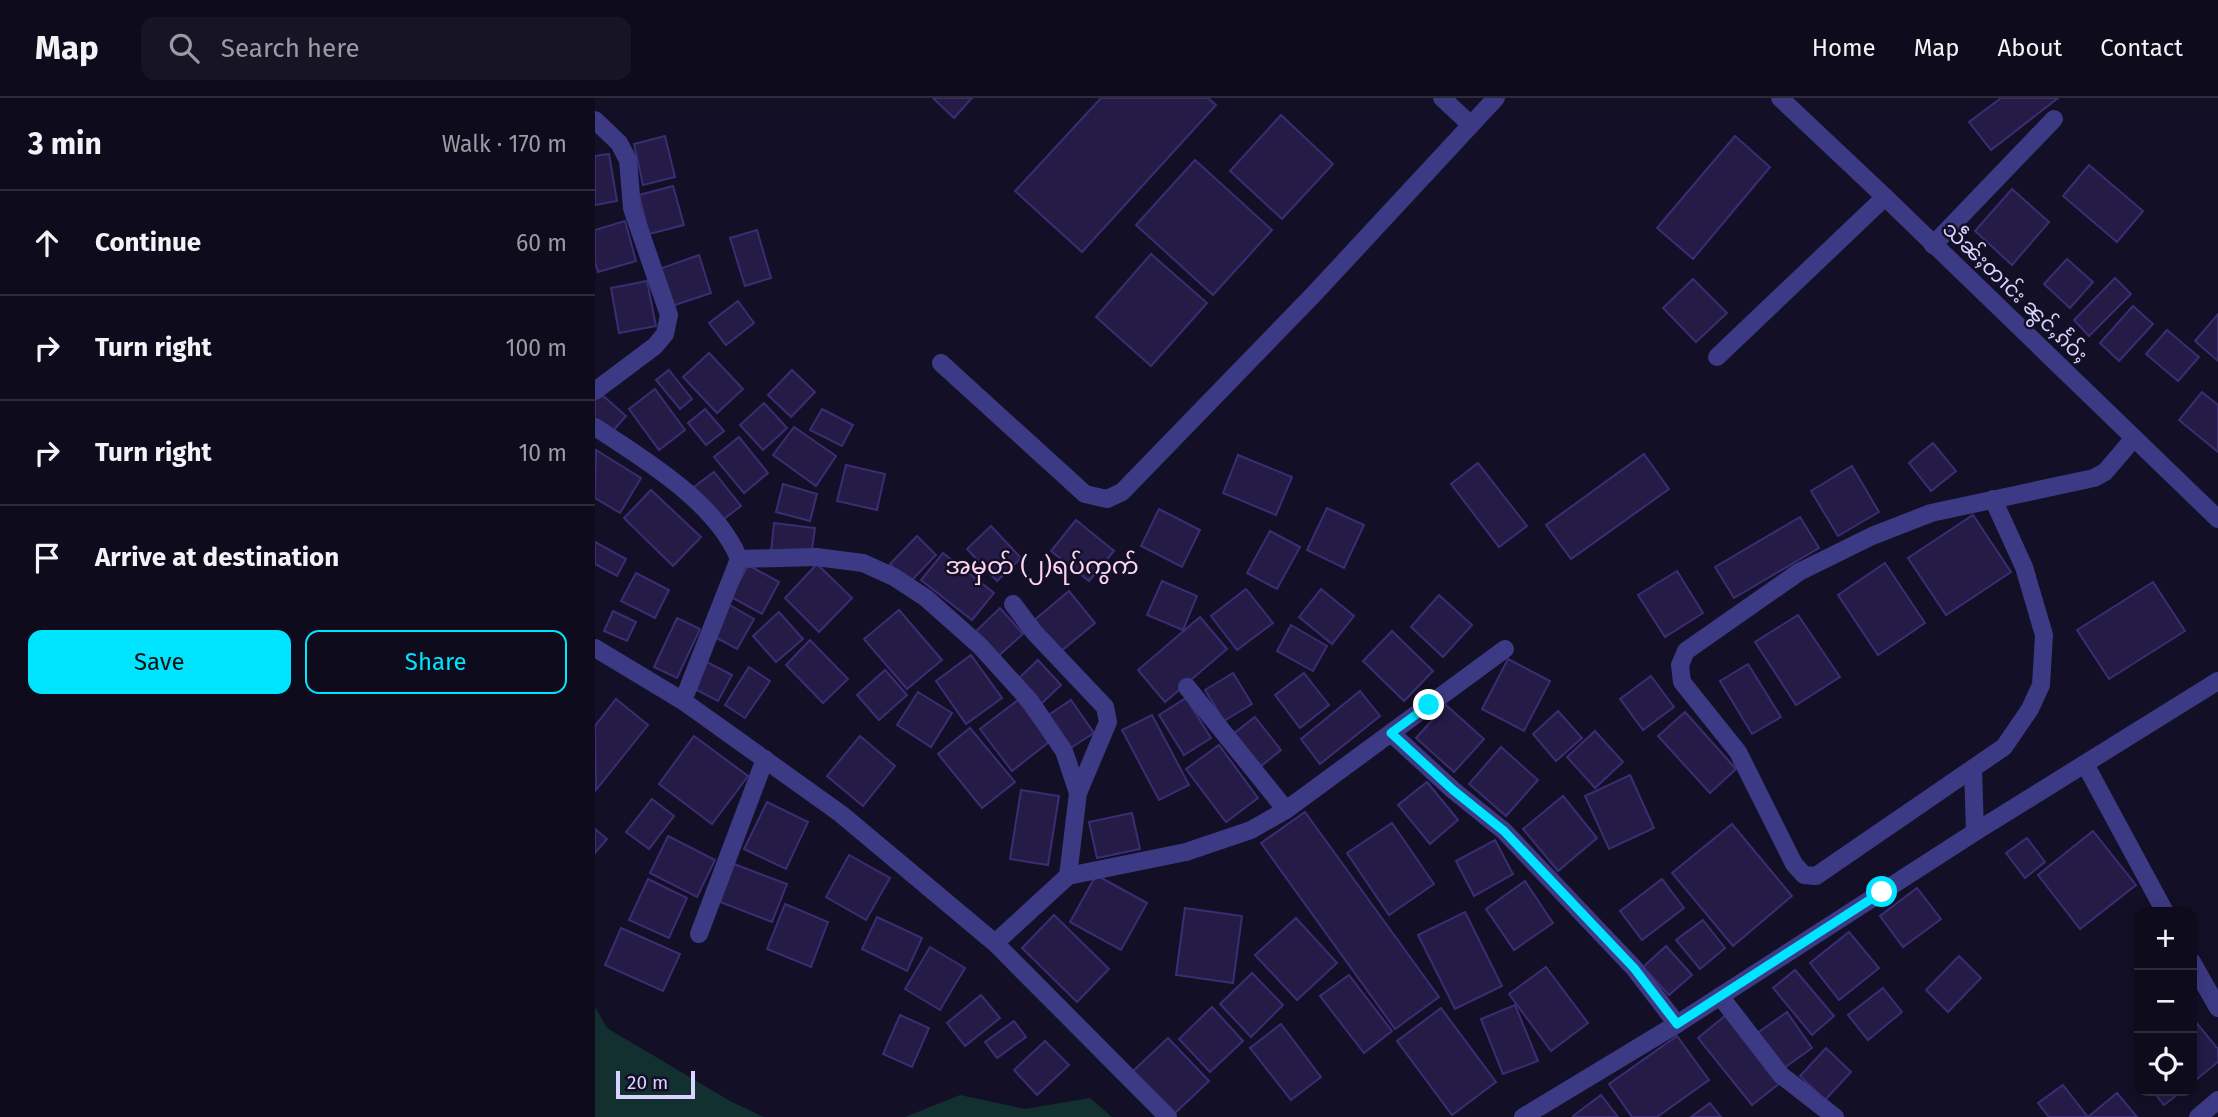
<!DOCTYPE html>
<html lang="en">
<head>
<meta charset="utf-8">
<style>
	body { margin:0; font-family:"Fira Sans","Noto Sans Myanmar",sans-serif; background:#171425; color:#f1f3f6 }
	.controls { position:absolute; right:21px; bottom:21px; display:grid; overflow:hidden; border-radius:14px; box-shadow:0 4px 18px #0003 }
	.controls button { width:63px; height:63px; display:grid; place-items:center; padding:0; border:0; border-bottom:2px solid #2e2b3b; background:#0e0b1c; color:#f1f3f6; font:35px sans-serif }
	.scale { position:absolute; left:21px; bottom:18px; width:79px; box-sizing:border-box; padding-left:7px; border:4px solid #d9d4ff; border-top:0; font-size:19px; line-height:24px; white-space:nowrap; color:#d9d4ff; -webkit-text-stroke:5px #130f26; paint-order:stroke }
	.stop { position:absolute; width:21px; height:21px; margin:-16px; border:5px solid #00e5ff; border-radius:50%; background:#fff }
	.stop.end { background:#00e5ff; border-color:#fff; box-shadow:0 2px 7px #0008 }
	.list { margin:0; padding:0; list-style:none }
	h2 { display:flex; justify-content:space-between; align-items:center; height:91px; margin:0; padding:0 28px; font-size:30px }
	h2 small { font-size:23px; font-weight:400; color:#9b9ba3 }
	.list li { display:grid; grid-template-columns:46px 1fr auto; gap:21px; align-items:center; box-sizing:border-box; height:105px; padding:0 28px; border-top:2px solid #2e2b3b }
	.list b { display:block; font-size:26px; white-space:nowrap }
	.list em { font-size:23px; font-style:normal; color:#9b9ba3 }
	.actions { display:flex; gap:14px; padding:21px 28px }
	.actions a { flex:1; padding:16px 0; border:2px solid #00e5ff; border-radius:14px; text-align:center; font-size:24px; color:#00e5ff }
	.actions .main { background:#00e5ff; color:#111 }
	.icon { flex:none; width:38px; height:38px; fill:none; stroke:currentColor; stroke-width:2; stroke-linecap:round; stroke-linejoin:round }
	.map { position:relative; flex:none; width:1623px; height:1019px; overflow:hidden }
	header { display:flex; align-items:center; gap:42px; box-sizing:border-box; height:98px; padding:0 35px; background:#0e0b1c; border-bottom:2px solid #2e2b3b }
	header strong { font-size:33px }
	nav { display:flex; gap:38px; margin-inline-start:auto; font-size:24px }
	.search { width:490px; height:63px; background:#171425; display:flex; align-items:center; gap:18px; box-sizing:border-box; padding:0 24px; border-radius:14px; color:#9b9ba3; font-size:26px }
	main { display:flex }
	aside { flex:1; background:#0e0b1c }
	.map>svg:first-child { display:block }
</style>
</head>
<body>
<header>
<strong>Map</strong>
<div class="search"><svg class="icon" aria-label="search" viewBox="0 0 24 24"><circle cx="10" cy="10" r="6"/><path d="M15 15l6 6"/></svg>Search here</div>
<nav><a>Home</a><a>Map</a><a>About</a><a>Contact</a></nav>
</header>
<main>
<aside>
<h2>3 min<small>Walk · 170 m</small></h2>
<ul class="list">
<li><svg class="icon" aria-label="ahead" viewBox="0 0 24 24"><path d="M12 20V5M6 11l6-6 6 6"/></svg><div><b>Continue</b></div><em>60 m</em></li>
<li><svg class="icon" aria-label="right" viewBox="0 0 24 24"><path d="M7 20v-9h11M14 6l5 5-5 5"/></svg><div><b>Turn right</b></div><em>100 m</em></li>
<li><svg class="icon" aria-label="right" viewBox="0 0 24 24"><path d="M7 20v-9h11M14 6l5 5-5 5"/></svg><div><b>Turn right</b></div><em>10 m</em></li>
<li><svg class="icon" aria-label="arrive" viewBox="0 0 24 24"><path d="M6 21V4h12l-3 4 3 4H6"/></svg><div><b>Arrive at destination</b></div></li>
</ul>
<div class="actions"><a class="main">Save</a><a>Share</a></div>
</aside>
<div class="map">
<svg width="1623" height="1019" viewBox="0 0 1623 1019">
	<rect width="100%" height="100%" fill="#130f26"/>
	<g fill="#12302f">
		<path d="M0,909L12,930L135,1003L169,1019H0Z"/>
		<path d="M365,997L430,1011L495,1000L517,1019H310Z"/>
	</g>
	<g fill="#241b47" stroke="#3b2d73" stroke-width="2">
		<path d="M338,0H377L359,20Z"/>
		<path d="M506,0H613L621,7L487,154L420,93Z"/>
		<path d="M1406,0H1463L1396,52L1374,24Z"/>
		<path d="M686,17L738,66L687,121L635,73Z"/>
		<path d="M70,38L80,79L48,87L39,46Z"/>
		<path d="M1140,38L1175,69L1098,161L1062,130Z"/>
		<path d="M14,56L22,103L0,107V58Z"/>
		<path d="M600,62L677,132L618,197L541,127Z"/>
		<path d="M1494,67L1548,113L1522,144L1468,98Z"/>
		<path d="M78,88L89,127L54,136L44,97Z"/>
		<path d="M1417,91L1454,124L1417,167L1380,133Z"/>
		<path d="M30,123L41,163L3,174L0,164V132Z"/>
		<path d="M162,132L176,180L150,188L135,140Z"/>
		<path d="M556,156L612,205L556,268L501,219Z"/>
		<path d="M104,157L116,195L77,208L64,171Z"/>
		<path d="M1472,161L1498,184L1475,210L1449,186Z"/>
		<path d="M1520,180L1536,196L1494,238L1479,222Z"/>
		<path d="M1098,181L1132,215L1101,244L1068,210Z"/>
		<path d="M52,183L61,228L24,235L16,190Z"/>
		<path d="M143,203L159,225L131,247L114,225Z"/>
		<path d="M1538,208L1558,226L1524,263L1505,245Z"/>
		<path d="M1623,216V263L1600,243Z"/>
		<path d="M1572,232L1604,259L1583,283L1551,256Z"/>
		<path d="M114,255L148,291L122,315L88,279Z"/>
		<path d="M74,272L97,301L85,311L61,282Z"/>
		<path d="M197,272L220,294L196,319L173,297Z"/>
		<path d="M60,291L90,332L64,352L34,311Z"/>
		<path d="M1607,294L1623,307V354L1584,322Z"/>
		<path d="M5,295L31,318L16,335L0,321V301Z"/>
		<path d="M169,305L192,330L168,352L145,327Z"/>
		<path d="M110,311L129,333L111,347L93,325Z"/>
		<path d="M227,311L258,327L247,348L215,332Z"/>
		<path d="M199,329L241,358L221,388L178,357Z"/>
		<path d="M144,339L173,375L149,395L119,359Z"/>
		<path d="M1338,345L1361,373L1336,393L1314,365Z"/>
		<path d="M1,352L46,380L25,415L0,400Z"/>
		<path d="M1049,356L1074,391L976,461L951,427Z"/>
		<path d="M643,357L697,379L681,417L628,395Z"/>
		<path d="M883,365L932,428L904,449L856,386Z"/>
		<path d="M251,367L290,376L282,412L242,403Z"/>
		<path d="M1257,368L1284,414L1243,438L1216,393Z"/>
		<path d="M119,374L146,408L126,423L99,389Z"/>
		<path d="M188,386L222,396L215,423L181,414Z"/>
		<path d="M56,392L106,439L78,468L29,420Z"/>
		<path d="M732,410L769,427L749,470L712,452Z"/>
		<path d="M564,411L605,432L587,469L546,448Z"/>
		<path d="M1378,417L1416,474L1351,517L1313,460Z"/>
		<path d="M1205,419L1224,450L1139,500L1120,469Z"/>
		<path d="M481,422L519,453L494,483L456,453Z"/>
		<path d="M179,425L220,430L216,459L176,454Z"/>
		<path d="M396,428L426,460L402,483L372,451Z"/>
		<path d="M675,433L705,449L682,491L652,475Z"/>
		<path d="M322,438L341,457L314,485L295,466Z"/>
		<path d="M0,444L31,461L22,478L0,466Z"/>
		<path d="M348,455L399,495L377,522L326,482Z"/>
		<path d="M1290,465L1330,525L1283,557L1243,497Z"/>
		<path d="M222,466L257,500L224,534L190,500Z"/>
		<path d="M153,467L184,484L167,516L136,499Z"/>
		<path d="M1082,473L1108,515L1070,539L1043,497Z"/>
		<path d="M41,475L74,492L60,520L26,503Z"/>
		<path d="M567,483L602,498L588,532L552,517Z"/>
		<path d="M1558,484L1590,533L1514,581L1482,532Z"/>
		<path d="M651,491L678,525L642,552L616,518Z"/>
		<path d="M726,491L759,518L737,546L704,519Z"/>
		<path d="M474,493L500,525L465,554L438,523Z"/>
		<path d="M844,497L877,527L848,559L816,529Z"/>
		<path d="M133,506L159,521L142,551L116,537Z"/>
		<path d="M405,510L428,536L400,561L378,536Z"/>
		<path d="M304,512L347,562L312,591L269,541Z"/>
		<path d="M18,513L41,524L32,543L9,533Z"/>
		<path d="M184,514L208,541L181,564L158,538Z"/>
		<path d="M1203,517L1245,579L1201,607L1160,544Z"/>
		<path d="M605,519L632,551L570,604L543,572Z"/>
		<path d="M82,520L105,531L82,580L59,569Z"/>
		<path d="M696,527L732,548L718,573L682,553Z"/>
		<path d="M797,533L838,573L809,603L768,563Z"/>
		<path d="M215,542L253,581L228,605L191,567Z"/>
		<path d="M376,557L407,600L371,626L341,583Z"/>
		<path d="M913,561L955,583L929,633L887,611Z"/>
		<path d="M443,562L466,587L446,606L423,581Z"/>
		<path d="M110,563L137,577L123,603L96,589Z"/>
		<path d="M1153,566L1186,619L1157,636L1125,583Z"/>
		<path d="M154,569L175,583L150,620L130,607Z"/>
		<path d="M290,572L312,597L284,622L262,597Z"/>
		<path d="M638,575L657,606L629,623L610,592Z"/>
		<path d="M709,575L734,607L705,630L680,597Z"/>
		<path d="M1056,578L1079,609L1048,632L1025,601Z"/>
		<path d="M765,593L785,618L725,666L706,641Z"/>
		<path d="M323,594L357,615L336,649L302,627Z"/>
		<path d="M591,600L616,640L589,657L564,617Z"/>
		<path d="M21,601L53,627L1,692L0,628Z"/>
		<path d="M423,602L454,644L417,673L385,631Z"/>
		<path d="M476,602L499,635L474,651L452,618Z"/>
		<path d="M851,607L889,641L859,674L821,640Z"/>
		<path d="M963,613L987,640L961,663L938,636Z"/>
		<path d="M1090,614L1141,671L1115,695L1063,638Z"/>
		<path d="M557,617L594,687L564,702L527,632Z"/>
		<path d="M660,619L686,652L665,669L638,636Z"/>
		<path d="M375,630L420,684L387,710L343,656Z"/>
		<path d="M1000,633L1028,664L1000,690L972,659Z"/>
		<path d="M99,638L153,678L117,726L64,686Z"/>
		<path d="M265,638L300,668L268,708L232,678Z"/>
		<path d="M624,647L663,700L631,724L591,671Z"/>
		<path d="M906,649L943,682L911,718L874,686Z"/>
		<path d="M1035,677L1059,730L1014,751L990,698Z"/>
		<path d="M832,684L863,722L835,746L803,707Z"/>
		<path d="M426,692L464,698L453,767L415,761Z"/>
		<path d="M968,698L1002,740L963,773L928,731Z"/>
		<path d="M57,701L79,718L54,751L31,734Z"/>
		<path d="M172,704L213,724L191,771L149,751Z"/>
		<path d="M710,714L844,899L800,931L666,745Z"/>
		<path d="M537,715L545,751L502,760L494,724Z"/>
		<path d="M797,725L839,786L794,817L752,755Z"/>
		<path d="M1137,726L1197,798L1138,848L1077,775Z"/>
		<path d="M0,731L12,741L0,755Z"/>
		<path d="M1498,733L1541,787L1485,831L1443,777Z"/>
		<path d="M73,738L120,762L102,799L55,775Z"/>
		<path d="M1432,740L1450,764L1430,780L1411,755Z"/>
		<path d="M900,742L918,776L879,798L861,763Z"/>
		<path d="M254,757L295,780L271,822L231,799Z"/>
		<path d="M139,766L192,786L177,824L125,804Z"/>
		<path d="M501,777L552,805L526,852L475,824Z"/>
		<path d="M53,781L92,800L74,840L34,822Z"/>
		<path d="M1067,781L1089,810L1047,842L1025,813Z"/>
		<path d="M930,783L958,825L919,852L891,811Z"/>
		<path d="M1322,790L1346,821L1308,849L1285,818Z"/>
		<path d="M190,806L233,824L216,869L172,851Z"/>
		<path d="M590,810L647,818L638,885L581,877Z"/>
		<path d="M870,814L907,888L860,911L823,837Z"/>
		<path d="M459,817L514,871L482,904L427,850Z"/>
		<path d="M282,819L327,840L312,873L267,851Z"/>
		<path d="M701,820L742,865L702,902L660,857Z"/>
		<path d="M1108,822L1130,850L1105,871L1081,842Z"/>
		<path d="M26,830L85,856L68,893L10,867Z"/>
		<path d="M1254,834L1284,870L1244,902L1215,865Z"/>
		<path d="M1071,848L1097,877L1074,897L1048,869Z"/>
		<path d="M335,849L370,870L345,912L310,891Z"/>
		<path d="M1364,858L1386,880L1353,914L1331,892Z"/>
		<path d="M951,869L993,925L956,953L914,896Z"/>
		<path d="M1200,872L1239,918L1217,937L1178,890Z"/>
		<path d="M657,875L688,907L656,939L625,906Z"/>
		<path d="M754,877L797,933L769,955L725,898Z"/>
		<path d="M1288,890L1307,914L1273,942L1253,917Z"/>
		<path d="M386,897L405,920L370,948L352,925Z"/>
		<path d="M920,907L943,963L908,976L886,921Z"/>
		<path d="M617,909L648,943L615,974L584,941Z"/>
		<path d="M846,910L901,984L857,1017L802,943Z"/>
		<path d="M1192,914L1217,950L1186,972L1161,936Z"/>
		<path d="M305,917L334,930L317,969L288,956Z"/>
		<path d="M1131,917L1185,985L1157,1007L1103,940Z"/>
		<path d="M419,923L431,939L402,960L390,944Z"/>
		<path d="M1600,923L1623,951V964L1597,985V925Z"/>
		<path d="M686,926L726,979L696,1002L655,950Z"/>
		<path d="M1082,938L1114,982L1062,1019H1037L1014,986Z"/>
		<path d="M573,940L614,983L579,1016L538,973Z"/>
		<path d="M450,943L474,967L442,997L419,972Z"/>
		<path d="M1231,950L1256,974L1230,1002L1205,978Z"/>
		<path d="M1468,987L1492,1018L1490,1019H1454L1443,1005Z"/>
		<path d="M1558,993H1587L1569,1007Z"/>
		<path d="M1522,995L1542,1019H1493Z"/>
		<path d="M1006,997L1023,1019H979L978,1018Z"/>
		<path d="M1115,1005L1126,1019H1096Z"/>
	</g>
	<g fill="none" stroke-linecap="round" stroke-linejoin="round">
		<g stroke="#3d3a85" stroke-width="18">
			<path d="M847,0L876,27"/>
			<path d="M1185,0L1290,99L1623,421"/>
			<path d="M0,22L24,45L33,62L37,110L74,217L70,236L60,248L0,293"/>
			<path d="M1338,147L1459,21"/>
			<path d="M1122,259L1290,99"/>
			<path d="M346,265L490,396L512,401L527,394L719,196L901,0"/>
			<path d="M0,329C49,361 122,405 144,461L88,603"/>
			<path d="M1398,401L1429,469L1449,537L1446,587L1435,611L1409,649L1221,778L1209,777L1199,766L1143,654L1087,584L1085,567L1091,553L1204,474L1277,438L1336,415L1499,380L1510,374L1539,340"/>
			<path d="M144,461L221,459L268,465L299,479L331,500L385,548L435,603L469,653L483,695L473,778"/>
			<path d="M418,506L439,534L510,609L513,624L483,695"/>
			<path d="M0,550L88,603L246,716L400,845L573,1019"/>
			<path d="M592,589L691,712"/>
			<path d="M796,635L858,692L909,733L1039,870L1082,926"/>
			<path d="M1490,666L1570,814"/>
			<path d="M1378,671L1380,734"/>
			<path d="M104,836L170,661"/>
			<path d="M400,845L473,778L591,754L656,732L691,712L910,551"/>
			<path d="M1597,864L1623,910"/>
			<path d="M1125,898L1186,977L1240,1019"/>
			<path d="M928,1019L1082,926L1380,734L1623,583"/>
			<path d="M1603,1019L1623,1002"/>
		</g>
	</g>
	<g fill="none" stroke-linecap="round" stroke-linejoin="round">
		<path stroke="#00e5ff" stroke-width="9" d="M834,607L796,635L858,692L909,733L1039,870L1082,926L1287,794"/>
	</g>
	<g text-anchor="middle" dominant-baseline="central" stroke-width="5" stroke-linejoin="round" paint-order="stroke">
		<g font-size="21" fill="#d9d4ff" stroke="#130f26">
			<text transform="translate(1420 194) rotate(44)">သဵၼ်ႈတၢင်း ၼွင်ႇၵႅဝ်ႈ</text>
		</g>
		<g font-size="24" fill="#ffd6f0" stroke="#130f26">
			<text x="447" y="468">အမှတ် (၂)ရပ်ကွက်</text>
		</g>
	</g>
</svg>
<div class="controls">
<button>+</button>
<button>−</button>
<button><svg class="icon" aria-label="locate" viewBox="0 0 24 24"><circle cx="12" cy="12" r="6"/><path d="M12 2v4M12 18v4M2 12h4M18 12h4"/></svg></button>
</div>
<div class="scale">20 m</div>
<div class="stop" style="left:1287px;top:794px"></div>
<div class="stop end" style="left:834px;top:607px"></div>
</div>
</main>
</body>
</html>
